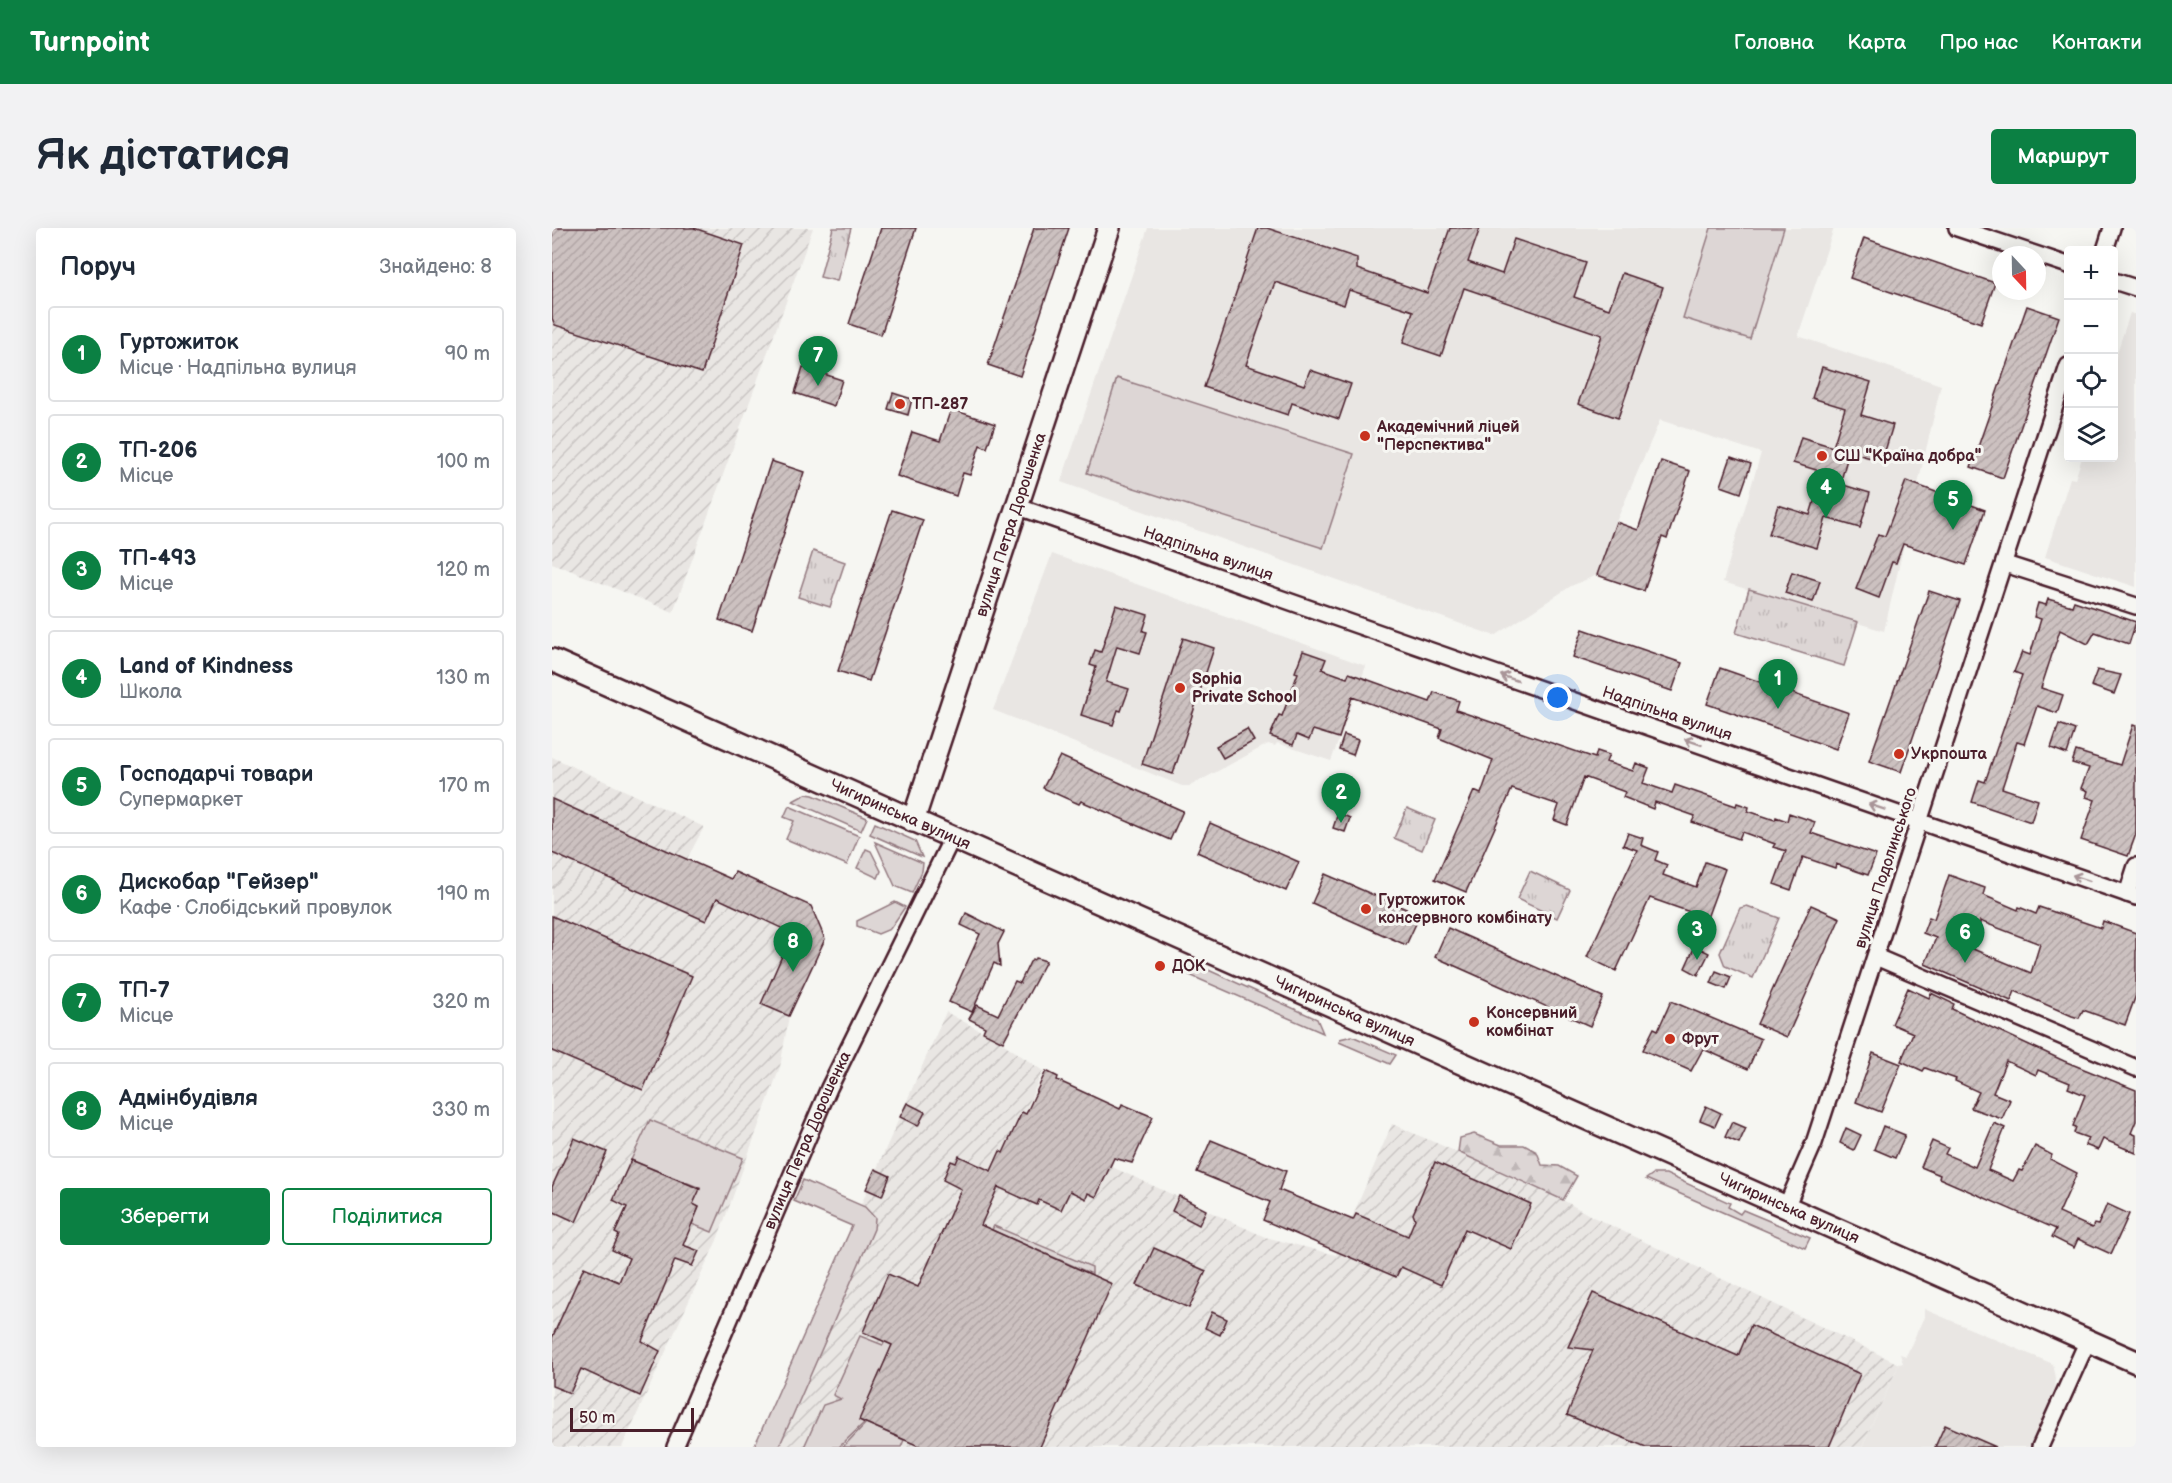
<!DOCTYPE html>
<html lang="uk">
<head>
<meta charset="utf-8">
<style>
	body { margin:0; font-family:"Balsamiq Sans",sans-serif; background:#f2f2f3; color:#1f2937 }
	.controls { position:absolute; right:18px; top:18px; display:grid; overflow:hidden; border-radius:6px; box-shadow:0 6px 24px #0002 }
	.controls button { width:54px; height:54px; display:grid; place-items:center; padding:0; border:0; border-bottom:2px solid #e0e1e3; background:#fff; color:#1f2937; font:30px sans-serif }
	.compass { position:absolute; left:1440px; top:18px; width:54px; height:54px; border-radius:50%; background:#fff; box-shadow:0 6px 24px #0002; rotate:158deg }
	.scale { position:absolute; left:18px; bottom:15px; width:124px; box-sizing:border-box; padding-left:6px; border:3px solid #4a1f2b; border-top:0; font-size:16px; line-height:21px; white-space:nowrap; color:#4a1f2b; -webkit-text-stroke:4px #f6f6f2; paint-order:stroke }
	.you { position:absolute; left:1006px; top:470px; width:21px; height:21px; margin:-15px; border:4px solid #fff; border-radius:50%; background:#1a73e8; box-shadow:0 0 0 9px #1a73e833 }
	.badge { display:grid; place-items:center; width:39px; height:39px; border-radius:50%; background:#0b8043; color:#fff; font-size:20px; font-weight:700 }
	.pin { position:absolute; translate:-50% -50px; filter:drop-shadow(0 2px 3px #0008) }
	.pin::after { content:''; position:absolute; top:32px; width:21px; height:18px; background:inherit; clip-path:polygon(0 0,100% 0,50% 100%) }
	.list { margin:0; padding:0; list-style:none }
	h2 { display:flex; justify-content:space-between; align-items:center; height:78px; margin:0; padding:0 24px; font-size:26px }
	h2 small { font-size:20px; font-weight:400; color:#747a83 }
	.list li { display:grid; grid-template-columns:39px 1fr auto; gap:18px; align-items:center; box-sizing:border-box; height:96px; margin:0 12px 12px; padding:0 12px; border:2px solid #e0e1e3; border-radius:6px }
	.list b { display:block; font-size:22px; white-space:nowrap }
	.list p { margin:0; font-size:20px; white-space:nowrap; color:#747a83 }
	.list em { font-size:20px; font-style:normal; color:#747a83 }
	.actions { display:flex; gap:12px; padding:18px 24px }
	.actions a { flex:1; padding:14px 0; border:2px solid #0b8043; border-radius:6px; text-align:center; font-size:21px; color:#0b8043 }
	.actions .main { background:#0b8043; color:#fff }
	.icon { flex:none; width:33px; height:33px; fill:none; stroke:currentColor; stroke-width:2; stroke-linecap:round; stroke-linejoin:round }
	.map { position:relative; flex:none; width:1584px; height:1219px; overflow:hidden; border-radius:6px }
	header { display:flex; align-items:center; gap:36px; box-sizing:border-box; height:84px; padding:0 30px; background:#0b8043; color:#fff }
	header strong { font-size:28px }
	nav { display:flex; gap:33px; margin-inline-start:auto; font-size:21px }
	.intro { display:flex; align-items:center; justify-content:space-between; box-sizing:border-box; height:144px; padding:0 36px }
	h1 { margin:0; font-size:42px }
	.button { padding:15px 27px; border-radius:6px; background:#0b8043; color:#fff; font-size:21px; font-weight:700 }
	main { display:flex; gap:36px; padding:0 36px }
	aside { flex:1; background:#fff; border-radius:6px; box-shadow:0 6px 24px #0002 }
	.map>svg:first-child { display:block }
</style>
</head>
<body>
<header>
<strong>Turnpoint</strong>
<nav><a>Головна</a><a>Карта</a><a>Про нас</a><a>Контакти</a></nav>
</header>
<div class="intro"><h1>Як дістатися</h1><a class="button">Маршрут</a></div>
<main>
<aside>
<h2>Поруч<small>Знайдено: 8</small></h2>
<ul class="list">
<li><span class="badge">1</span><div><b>Гуртожиток</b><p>Місце · Надпільна вулиця</p></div><em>90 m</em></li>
<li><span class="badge">2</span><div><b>ТП-206</b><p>Місце</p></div><em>100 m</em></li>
<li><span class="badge">3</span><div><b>ТП-493</b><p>Місце</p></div><em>120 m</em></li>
<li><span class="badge">4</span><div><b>Land of Kindness</b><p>Школа</p></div><em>130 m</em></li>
<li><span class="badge">5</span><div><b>Господарчі товари</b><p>Супермаркет</p></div><em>170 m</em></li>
<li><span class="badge">6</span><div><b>Дискобар &quot;Гейзер&quot;</b><p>Кафе · Слобідський провулок</p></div><em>190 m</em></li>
<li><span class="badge">7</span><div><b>ТП-7</b><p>Місце</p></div><em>320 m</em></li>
<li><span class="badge">8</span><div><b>Адмінбудівля</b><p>Місце</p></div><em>330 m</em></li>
</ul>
<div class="actions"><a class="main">Зберегти</a><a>Поділитися</a></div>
</aside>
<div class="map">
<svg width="1584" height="1219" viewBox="0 0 1584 1219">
	<defs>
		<pattern id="industrial-furrows" width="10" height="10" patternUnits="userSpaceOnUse" patternTransform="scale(1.5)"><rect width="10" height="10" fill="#e9e6e3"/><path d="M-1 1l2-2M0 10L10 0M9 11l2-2" fill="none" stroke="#c9c5c3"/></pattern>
		<pattern id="forest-firs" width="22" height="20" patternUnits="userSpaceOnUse" patternTransform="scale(1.5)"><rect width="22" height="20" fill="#ddd6d5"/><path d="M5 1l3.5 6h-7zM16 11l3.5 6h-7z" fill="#bfb7b7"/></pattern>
		<pattern id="park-tufts" width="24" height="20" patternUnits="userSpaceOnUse" patternTransform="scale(1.5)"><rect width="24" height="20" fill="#ddd6d5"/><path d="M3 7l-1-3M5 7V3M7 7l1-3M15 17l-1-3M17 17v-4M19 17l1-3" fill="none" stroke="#bfb7b7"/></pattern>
		<pattern id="building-hatch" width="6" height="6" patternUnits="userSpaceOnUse" patternTransform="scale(1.5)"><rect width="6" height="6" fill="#ccc1c0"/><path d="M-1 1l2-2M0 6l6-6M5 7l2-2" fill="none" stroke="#b1a5a5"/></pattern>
	</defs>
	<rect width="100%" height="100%" fill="#f6f6f2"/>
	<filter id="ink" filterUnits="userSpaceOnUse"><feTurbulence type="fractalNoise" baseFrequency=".0167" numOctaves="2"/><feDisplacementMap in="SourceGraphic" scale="12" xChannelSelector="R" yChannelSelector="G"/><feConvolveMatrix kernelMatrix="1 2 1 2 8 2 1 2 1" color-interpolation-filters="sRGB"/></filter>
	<g filter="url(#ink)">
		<g fill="#e9e6e3">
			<path d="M596,0H1282L1246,108L1389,157L1332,403L1171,354L1209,225L1108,192L1064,294L1045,347L1019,358L943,408L509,254Z"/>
			<path d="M1578,85L1584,87V359L1493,329L1518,250L1523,251L1530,230H1562V134Z"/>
			<path d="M500,326L814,438L779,533L725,515L723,518L716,516L638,558H630L441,482Z"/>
			<path d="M1372,1081L1501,1136L1504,1150L1503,1160L1478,1219H1310L1347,1136L1351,1135L1348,1126L1354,1128L1372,1089Z"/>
		</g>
		<g fill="url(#industrial-furrows)">
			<path d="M0,0H261L121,384L0,335Z"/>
			<path d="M0,529L152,599L135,631L179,651L183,643L259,678L273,711L237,788L228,839L165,1012L70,1219H0Z"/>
			<path d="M394,784L449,814L491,843L471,888L558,938L713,1009L784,1027L840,896L993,962L1041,989L1347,1136L1310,1219H202Z"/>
		</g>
		<g fill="#ddd6d5" stroke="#947a80" stroke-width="1.5">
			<path d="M1159,0H1232L1198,111L1131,90Z"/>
			<path d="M565,150L802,226L771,320L535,245Z"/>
			<path d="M254,566L261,567L315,590L309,603L241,573Z"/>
			<path d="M237,578L307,608L295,637L234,611L242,593L232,589Z"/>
			<path d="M323,595L363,613L370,629L318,606Z"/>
			<path d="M323,614L371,635L370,643L360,665L343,658Z"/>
			<path d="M314,621L319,623L329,643L326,650L305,640Z"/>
			<path d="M343,674L353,679L338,701L326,706L305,698V693Z"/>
			<path d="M643,736L765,791L771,805L626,742V739Z"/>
			<path d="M800,808L844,827L838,836L787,814L788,811Z"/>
			<path d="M98,892L191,930L160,1004L140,996L147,979L141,976L148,960L79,932Z"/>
			<path d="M1101,946H1114L1178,975L1176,979L1188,986L1191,982L1258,1010L1253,1020L1094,951Z"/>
			<path d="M251,952L313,979L323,990L322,1001L227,1219H202L300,998L242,973Z"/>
			<path d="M442,998L540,1039V1046L440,1002Z"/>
			<path d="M308,1108L331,1117L333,1113L340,1117L308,1192L312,1195L287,1219H252L271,1177L289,1171L281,1167Z"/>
			<path d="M314,1195L352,1212L349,1219H291Z"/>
		</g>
		<path fill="url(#forest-firs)" stroke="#947a80" stroke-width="1.5" d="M922,906L949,917H972L985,924L990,937L1007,938L1025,948L1011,972L906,924L908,910Z"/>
		<g fill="url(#park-tufts)" stroke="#947a80" stroke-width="1.5">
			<path d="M281,0H299L285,53L268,49Z"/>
			<path d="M261,323L293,334L278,379L246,369Z"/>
			<path d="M1197,361L1306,394L1292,438L1184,405Z"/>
			<path d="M855,580L883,592L870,622L842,610Z"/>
			<path d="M978,643L1018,662L1005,690L965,671Z"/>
			<path d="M1195,678L1227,690L1201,750L1173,738L1168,725L1188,680Z"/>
		</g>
		<g fill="url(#building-hatch)" stroke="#4a1f2b" stroke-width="1.5" fill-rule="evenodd">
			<path d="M0,0H142L192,17L150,145L3,97L0,90Z"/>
			<path d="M329,0H364L329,107L297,96Z"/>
			<path d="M482,0H517L468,148L436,137Z"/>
			<path d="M706,0H715L805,30V41L875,65L898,0H928L916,34L950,46L962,11L1034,35L1022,69L1057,81L1070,45L1111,59L1066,190L1026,176L1050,107L912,60L889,128L851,115L861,83L797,62L792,77L723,54L694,137L752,157L758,142L799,156L787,191L740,175L736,187L652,159Z"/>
			<path d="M1312,10L1443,55L1429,95L1298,50Z"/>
			<path d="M1475,78L1507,89L1451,250L1419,239Z"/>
			<path d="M251,139L290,152L282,178L243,165Z"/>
			<path d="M1270,139L1319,154L1309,187L1341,197L1330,233L1297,224L1288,256L1318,265L1308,300L1274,290L1265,320L1217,306L1226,277L1258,287L1271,244L1241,235L1249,209L1281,219L1293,180L1260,170Z"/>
			<path d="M341,165L360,171L356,187L336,181Z"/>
			<path d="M399,181L443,196L435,220L428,217L418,247L411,245L404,268L345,248L360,204L388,213Z"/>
			<path d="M1179,229L1199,236L1189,265L1169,258Z"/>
			<path d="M219,233L252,244L200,403L167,392Z"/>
			<path d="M1109,233L1138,243L1115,311L1110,309L1092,363L1045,347L1064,294L1086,302Z"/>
			<path d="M1354,253L1433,282L1414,337L1351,316L1344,335L1340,334L1327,370L1304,361L1326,306L1333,308Z"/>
			<path d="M340,282L371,292L317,453L286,443Z"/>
			<path d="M1240,344L1268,353L1261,374L1233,365Z"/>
			<path d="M1377,363L1408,373L1349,544L1317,533Z"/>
			<path d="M1496,371L1520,378L1522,373L1584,394L1577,416L1543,404L1536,416L1508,402L1489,460L1511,467L1505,485L1485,478L1472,516L1465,514L1450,560L1486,572L1479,594L1420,574L1427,552L1433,554L1470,447L1462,444L1470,424L1478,427L1489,391L1482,389L1486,375L1494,377Z"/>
			<path d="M564,377L596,387L591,403L595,404L588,425L565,418L554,454L577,461L569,483L566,482L561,497L529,487L544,439L538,437L543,422L549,424Z"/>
			<path d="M1031,401L1130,435L1120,463L1021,429Z"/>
			<path d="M631,410L662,420L621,546L590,536Z"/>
			<path d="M751,423L774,431L770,441L795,450L797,445L878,474L882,464L907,473L904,482L1040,529L1043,530L1045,523L1057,527L1054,534L1081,543L1084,535L1097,540L1091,555L1120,565L1123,557L1184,578L1185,575L1197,579L1196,583L1223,592L1224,589L1235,593L1237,585L1263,594L1259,605L1324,627L1316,647L1284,636L1283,640L1251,629L1239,662L1222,656L1234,623L1221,619L1223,616L1190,604L1187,611L1140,594L1143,588L1103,574L1101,581L1071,569L1073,564L1032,549L1015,597L1002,592L1007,577L960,561L914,664L883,651L922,563L929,566L941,532L887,510L890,501L800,469L787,510L761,502L757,512L745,507L741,517L718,508L727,487L730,488L746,445L743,444Z"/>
			<path d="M1168,440L1297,485L1284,521L1155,476Z"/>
			<path d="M1545,442L1569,447L1562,466L1539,458Z"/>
			<path d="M1507,496L1523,502L1515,526L1499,520Z"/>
			<path d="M1581,497L1584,498V606L1576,628L1529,612L1543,572L1534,569L1536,563L1529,560L1537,540L1520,535L1524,523L1568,537Z"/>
			<path d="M695,501L702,513L671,530L664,518Z"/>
			<path d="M792,507L806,512L801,527L787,522Z"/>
			<path d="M508,528L631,583L618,612L529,573L527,576L491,560Z"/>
			<path d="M0,571L179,651L183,644L259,678L273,711L237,788L209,776L240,705L165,670L154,693L0,625Z"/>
			<path d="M786,585L798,590L793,604L781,600Z"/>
			<path d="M658,595L747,634L734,663L645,624Z"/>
			<path d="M1076,605L1091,610L1089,617L1106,624L1103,632L1115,637L1111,647L1144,659L1153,634L1173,641L1155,690L1098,670L1064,743L1035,729L1085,622L1071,617Z"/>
			<path d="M773,646L868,687L854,717L760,675Z"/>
			<path d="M1397,647L1433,660L1431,667L1466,682L1467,679L1484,686L1487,679L1549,700L1551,693L1584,705V767L1573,797L1531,782L1527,790L1520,788L1463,763L1459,773L1373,736L1384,710L1371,705L1377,689L1382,691ZM1407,689L1428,696V693L1488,716L1479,745L1399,712Z"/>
			<path d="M1259,677L1288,690L1235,809L1205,796Z"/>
			<path d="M414,685L452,704L446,716L448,738L442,735L420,784L397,774L428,706L409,697Z"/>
			<path d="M0,688L140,748L91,862L0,823Z"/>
			<path d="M896,700L1051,769L1038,798L883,729Z"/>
			<path d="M1143,718L1157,725L1146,747L1133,740Z"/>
			<path d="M484,730L494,733L451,814L431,804L433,799L417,791L425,777L446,787L463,753L468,755L478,734Z"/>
			<path d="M1164,743L1179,749L1174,761L1159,755Z"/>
			<path d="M1356,760L1377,770L1379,765L1402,776L1400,781L1512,833L1584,862V893L1579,905L1584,907V925L1551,911L1546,922L1533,917L1536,910L1522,905L1524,899L1521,898L1533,867L1516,860L1518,855L1486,842L1484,847L1454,833L1441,865L1458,872L1450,891L1419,880L1427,864L1403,853L1404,851L1373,840L1371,843L1349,833L1361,805L1340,796Z"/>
			<path d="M1119,773L1209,811L1196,841L1151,821L1139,843L1091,822L1102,800L1106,802Z"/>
			<path d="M1321,825L1349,836L1329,884L1304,874Z"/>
			<path d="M494,843L506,849L505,852L568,881L570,876L601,889L580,935L562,930L544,969L536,965L534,971L518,963L509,982L487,972L485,977L446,959L429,997L560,1056L488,1219H369L307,1192L340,1117L311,1104L336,1046L366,1059L409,961L391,952L399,933L404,935L407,928L439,943L448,923L451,925L470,884L474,886Z"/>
			<path d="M355,875L373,884L366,898L348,889Z"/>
			<path d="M1154,878L1169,885L1163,898L1148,892Z"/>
			<path d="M1180,894L1194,900L1187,915L1173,909Z"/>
			<path d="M1442,895L1453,900L1436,942L1461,953L1467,942L1470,943L1483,918L1500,927L1498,931L1525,945L1507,985L1540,1000L1542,996L1546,997L1555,976L1577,986L1559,1026L1526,1011L1522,1020L1500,1009L1504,1001L1387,950L1388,947L1369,939L1380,913L1396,920L1393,926L1423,939Z"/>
			<path d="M1331,898L1353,907L1343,930L1322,921Z"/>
			<path d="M1294,900L1309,907L1302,922L1288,915Z"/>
			<path d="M22,910L55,924L24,994L0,983V959Z"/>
			<path d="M659,912L734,943L727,962L801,992L804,986L856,1008L863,991L861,986L883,934L979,976L959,1021L913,1001L889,1057L849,1039L844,1049L711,992L718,974L645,944Z"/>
			<path d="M79,932L148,961L141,976L147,979L131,1017L147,1023L140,1038L123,1032L90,1113L108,1123L88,1168L29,1141L18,1165L0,1158V1110L32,1039L67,1054L77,1030L60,1022L67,1007L63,1005L75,979L61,972Z"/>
			<path d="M323,941L338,948L330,968L314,961Z"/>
			<path d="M627,968L654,982L647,997L620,983Z"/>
			<path d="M602,1020L654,1043L637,1080L585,1057Z"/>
			<path d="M1041,1065L1186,1128L1199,1097L1308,1146L1277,1219H1094L1015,1187L1041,1122L1016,1119Z"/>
			<path d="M660,1084L675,1091L668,1107L653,1100Z"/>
			<path d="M1393,1197L1444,1219H1383Z"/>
		</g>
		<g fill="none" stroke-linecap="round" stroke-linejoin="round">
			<defs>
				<g id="street">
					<path d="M1405,0L1516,37"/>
					<path d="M1553,22L1560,0"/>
					<path d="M1562,53L1584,60"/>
					<path d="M464,278L1584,669"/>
					<path d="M1453,336L1584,378"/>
					<path d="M1575,666L1584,638"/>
					<path d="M1324,729L1584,840"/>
					<path d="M1234,979L1262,915L1516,138"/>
					<path id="s1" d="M123,1219L277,860L400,610"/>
					<path d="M1488,1219L1536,1112"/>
				</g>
				<g id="secondary">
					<path id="s2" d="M0,432L1584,1134"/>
					<path id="s3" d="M361,593L557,0"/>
				</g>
			</defs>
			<use href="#street" stroke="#4a1f2b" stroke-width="20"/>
			<use href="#secondary" stroke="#4a1f2b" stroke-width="26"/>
			<use href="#street" stroke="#f6f6f2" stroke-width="15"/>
			<use href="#secondary" stroke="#f6f6f2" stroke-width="21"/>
		</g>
		<defs><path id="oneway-shaft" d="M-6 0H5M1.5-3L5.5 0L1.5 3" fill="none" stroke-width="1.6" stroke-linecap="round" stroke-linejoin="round" transform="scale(1.5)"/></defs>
		<g stroke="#a99598">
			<use href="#oneway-shaft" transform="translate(957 450) rotate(-161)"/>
			<use href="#oneway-shaft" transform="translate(1141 514) rotate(-161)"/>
			<use href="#oneway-shaft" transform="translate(1325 579) rotate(-161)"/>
			<use href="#oneway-shaft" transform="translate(1529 650) rotate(-161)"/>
		</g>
	</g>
	<g fill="#c8321e" stroke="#f6f6f2" stroke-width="2">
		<circle cx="348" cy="176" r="6"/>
		<circle cx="813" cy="208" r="6"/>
		<circle cx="1270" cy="228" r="6"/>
		<circle cx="628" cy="460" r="6"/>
		<circle cx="1347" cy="526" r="6"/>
		<circle cx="814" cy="681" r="6"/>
		<circle cx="608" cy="738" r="6"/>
		<circle cx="922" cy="794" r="6"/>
		<circle cx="1118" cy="811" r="6"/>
	</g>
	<g text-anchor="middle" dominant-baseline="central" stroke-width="6" stroke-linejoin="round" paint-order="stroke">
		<g font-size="16" font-weight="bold" fill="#4a1f2b" stroke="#f6f6f2" text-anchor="start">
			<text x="360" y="176">ТП-287</text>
			<text x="825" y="199">Академічний ліцей<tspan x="825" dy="18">"Перспектива"</tspan></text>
			<text x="1282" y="228">СШ "Країна добра"</text>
			<text x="640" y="451">Sophia<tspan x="640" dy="18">Private School</tspan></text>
			<text x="1359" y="526">Укрпошта</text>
			<text x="826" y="672">Гуртожиток<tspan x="826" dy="18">консервного комбінату</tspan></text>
			<text x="620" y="738">ДОК</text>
			<text x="934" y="785">Консервний<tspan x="934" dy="18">комбінат</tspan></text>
			<text x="1130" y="811">Фрут</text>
		</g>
		<g font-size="16" fill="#4a1f2b" stroke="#f6f6f2">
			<text stroke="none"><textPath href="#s3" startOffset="312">вулиця Петра Дорошенка</textPath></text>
			<text transform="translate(656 326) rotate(19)">Надпільна вулиця</text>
			<text transform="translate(1115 486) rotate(19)">Надпільна вулиця</text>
			<text stroke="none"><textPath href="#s2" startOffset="381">Чигиринська вулиця</textPath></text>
			<text transform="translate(1334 640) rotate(-72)">вулиця Подолинського</text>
			<text stroke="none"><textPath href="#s2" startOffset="867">Чигиринська вулиця</textPath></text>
			<text stroke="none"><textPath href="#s1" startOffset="334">вулиця Петра Дорошенка</textPath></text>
			<text stroke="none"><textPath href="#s2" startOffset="1353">Чигиринська вулиця</textPath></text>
		</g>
	</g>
</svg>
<div class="controls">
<button>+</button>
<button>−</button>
<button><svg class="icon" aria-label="locate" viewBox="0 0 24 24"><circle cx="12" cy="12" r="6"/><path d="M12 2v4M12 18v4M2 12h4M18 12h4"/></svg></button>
<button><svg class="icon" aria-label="layers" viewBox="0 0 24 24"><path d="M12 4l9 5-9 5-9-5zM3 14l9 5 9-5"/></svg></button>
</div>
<svg class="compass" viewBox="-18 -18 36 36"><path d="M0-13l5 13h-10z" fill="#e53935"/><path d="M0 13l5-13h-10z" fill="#747a83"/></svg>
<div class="scale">50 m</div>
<div class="you"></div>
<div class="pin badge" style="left:1226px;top:481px">1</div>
<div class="pin badge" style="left:789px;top:595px">2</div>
<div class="pin badge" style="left:1145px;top:732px">3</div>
<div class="pin badge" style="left:1274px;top:290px">4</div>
<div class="pin badge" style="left:1401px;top:302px">5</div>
<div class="pin badge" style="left:1413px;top:735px">6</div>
<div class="pin badge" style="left:266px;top:158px">7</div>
<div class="pin badge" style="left:241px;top:744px">8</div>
</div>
</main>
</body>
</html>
